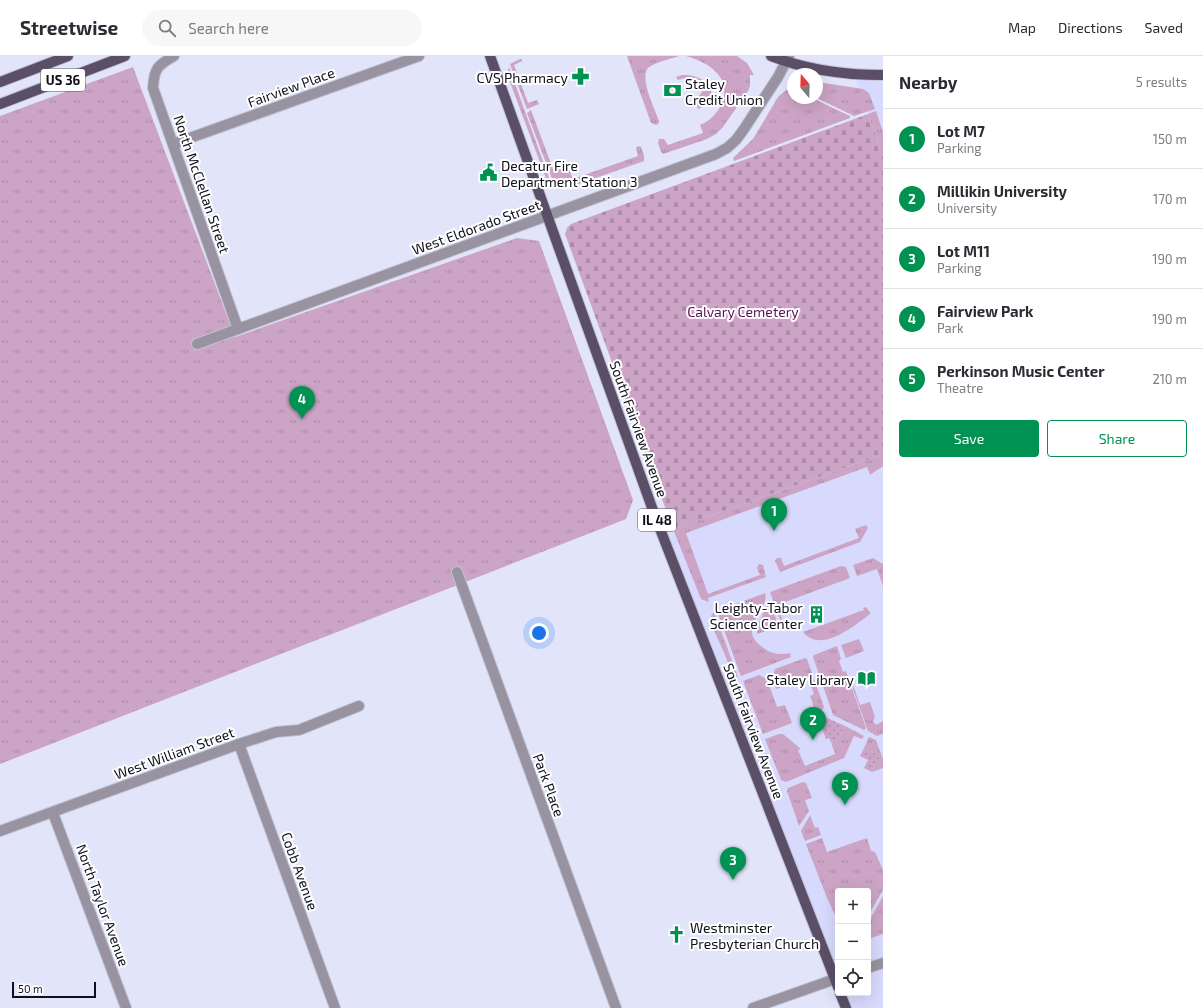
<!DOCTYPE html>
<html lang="en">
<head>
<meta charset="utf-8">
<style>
	body { margin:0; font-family:"Exo 2",sans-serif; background:#f7f7f7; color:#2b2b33 }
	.controls { position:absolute; right:12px; bottom:12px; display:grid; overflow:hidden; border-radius:4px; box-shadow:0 4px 16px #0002 }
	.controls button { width:36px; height:36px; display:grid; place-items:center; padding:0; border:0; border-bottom:1px solid #e1e1e2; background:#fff; color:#2b2b33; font:20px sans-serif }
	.compass { position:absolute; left:787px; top:12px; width:36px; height:36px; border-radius:50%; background:#fff; box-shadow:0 4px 16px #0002; rotate:341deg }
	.scale { position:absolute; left:12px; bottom:10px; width:84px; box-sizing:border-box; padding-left:4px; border:2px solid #0f101b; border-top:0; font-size:11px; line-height:14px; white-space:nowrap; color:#0f101b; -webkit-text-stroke:3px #fff; paint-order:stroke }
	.you { position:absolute; left:539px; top:577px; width:14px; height:14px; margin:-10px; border:3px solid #fff; border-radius:50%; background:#1a73e8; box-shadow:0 0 0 6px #1a73e833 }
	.badge { display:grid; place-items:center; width:26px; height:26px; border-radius:50%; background:#009252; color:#fff; font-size:13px; font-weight:700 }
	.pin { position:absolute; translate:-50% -33px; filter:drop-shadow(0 1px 2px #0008) }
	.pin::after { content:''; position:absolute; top:21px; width:14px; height:12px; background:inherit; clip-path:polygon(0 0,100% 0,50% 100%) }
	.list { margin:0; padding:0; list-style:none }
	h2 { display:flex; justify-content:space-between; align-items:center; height:52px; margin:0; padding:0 16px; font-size:17px }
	h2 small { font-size:13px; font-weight:400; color:#7c7c81 }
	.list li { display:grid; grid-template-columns:26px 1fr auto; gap:12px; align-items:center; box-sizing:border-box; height:60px; padding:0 16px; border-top:1px solid #e1e1e2 }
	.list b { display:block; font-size:15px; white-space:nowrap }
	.list p { margin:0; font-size:13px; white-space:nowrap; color:#7c7c81 }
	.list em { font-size:13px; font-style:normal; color:#7c7c81 }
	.actions { display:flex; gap:8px; padding:12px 16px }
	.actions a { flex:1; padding:9px 0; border:1px solid #009252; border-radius:4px; text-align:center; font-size:14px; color:#009252 }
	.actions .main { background:#009252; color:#fff }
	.icon { flex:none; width:22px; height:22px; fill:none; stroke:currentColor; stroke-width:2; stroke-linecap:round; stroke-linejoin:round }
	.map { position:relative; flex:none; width:883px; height:952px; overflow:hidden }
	header { display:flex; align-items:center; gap:24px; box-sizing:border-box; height:56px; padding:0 20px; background:#fff; border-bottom:1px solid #e1e1e2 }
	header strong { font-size:19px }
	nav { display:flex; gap:22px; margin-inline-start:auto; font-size:14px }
	.search { width:280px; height:36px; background:#f7f7f7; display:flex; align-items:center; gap:10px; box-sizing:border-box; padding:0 14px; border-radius:22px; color:#7c7c81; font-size:15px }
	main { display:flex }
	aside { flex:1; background:#fff }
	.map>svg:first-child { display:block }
</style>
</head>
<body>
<header>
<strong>Streetwise</strong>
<div class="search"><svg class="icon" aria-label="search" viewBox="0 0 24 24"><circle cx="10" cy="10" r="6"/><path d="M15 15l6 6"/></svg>Search here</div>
<nav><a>Map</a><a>Directions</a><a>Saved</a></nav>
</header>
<main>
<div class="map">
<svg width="883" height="952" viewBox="0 0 883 952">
	<defs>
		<pattern id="grass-tufts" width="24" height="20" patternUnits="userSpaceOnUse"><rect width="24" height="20" fill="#cca4c5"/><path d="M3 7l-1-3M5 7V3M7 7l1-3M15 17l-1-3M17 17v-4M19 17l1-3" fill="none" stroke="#ae8ca9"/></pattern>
		<pattern id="cemetery-stones" width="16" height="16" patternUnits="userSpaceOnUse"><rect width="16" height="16" fill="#cca4c5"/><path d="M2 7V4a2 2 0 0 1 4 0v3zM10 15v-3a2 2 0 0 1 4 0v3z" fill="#ae8ca9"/></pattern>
		<pattern id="garden-dots" width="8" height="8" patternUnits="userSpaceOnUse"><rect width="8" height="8" fill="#cca4c5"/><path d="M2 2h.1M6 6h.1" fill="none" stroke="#ae8ca9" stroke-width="1.8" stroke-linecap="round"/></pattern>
	</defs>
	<rect width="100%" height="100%" fill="#e2e4fa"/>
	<g fill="#d7dafc">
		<path d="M854,18L883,19V100L868,57Z"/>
		<path d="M883,398V952H846L840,937H868V835H838V931L664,476Z"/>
	</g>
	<g fill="url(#grass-tufts)">
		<path d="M627,0H679C670,3 657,6 649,11C638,20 655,53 659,65V67L656,69L651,67Z"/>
		<path d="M686,0H737L747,7L754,19H750V30L748,35L723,71L716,78L707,83L663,98L661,96L658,87L659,83H664L668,89L703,77L700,69C720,61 734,34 716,16C709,8 696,3 686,0Z"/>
		<path d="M520,3H522V5L514,9L528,47L537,44L539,48L527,53L510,8Z"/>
		<path d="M133,11L235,281L517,182L539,185L633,444L626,463L0,708V60Z"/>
		<path d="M509,11L549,122L547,125L507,18Z"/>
		<path d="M682,19C707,17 725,42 698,53L694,42L698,41L702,36C700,28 693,27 685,27L684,22L678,24L676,21Z"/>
		<path d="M817,26L863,33L869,37L875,53L854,60L817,42Z"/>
		<path d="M791,30L793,33V42H812L850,60V62L734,105L733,102L753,83L778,41Z"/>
		<path d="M531,54L553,113L562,110L569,114L573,123L638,100L636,92L638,90L641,91L644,99V105L570,131L553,125L527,57Z"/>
		<path d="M876,55L883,76V100L868,58Z"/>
		<path d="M883,398V410L870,419L867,411L686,477L708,538L760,519L757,512L759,508L763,509L766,521L708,542L709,546L701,543L673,473Z"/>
		<path d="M866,469L868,472L860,486L780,516L775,505L777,502H781L784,510L859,482L855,473Z"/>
		<path d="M873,502L883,508V530L877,513L857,520L853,509Z"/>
		<path d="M841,510L846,511L850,522L777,549L782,563L780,564L770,536Z"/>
		<path d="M765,537C771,554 733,573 765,593C772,598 781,599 790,597L791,601L741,620L717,555Z"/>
		<path d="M769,545L779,570L757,578V570Z"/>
		<path d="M866,551L870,556V558C854,570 821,598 803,576L864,554L863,552Z"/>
		<path d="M714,556L738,621L735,622L710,565L711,560Z"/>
		<path d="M859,583L864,595L846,602L841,589Z"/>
		<path d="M837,590L841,603L839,605L843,616L846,615L866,672L864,674L833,659L813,601L814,599Z"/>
		<path d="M805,602L807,603L824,651L822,654L816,657L810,640L814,638L808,622L776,633L772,622L775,613Z"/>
		<path d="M759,619L767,623L777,651L785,649L792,667L763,678L743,625Z"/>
		<path d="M853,629L860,649L870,646L875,661L873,665L876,669L883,665V678L877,680L868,675L852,630Z"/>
		<path d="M845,670L864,680L862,683L854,680L844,702L786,726L781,724L765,683L779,678H783L801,693L798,694L805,710L835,698L831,686L839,682Z"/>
		<path d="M869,681L876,684L883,703V712L872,716L875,708L881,706L878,701V699L864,692Z"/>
		<path d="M803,726L806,727L812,742L805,744L809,755L799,770L787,735L788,732Z"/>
		<path d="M810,759L815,772L818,771L821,779L805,785L801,775Z"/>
		<path d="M822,782L827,796L867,782L871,795L875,796L883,814V834L868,860V835H838V865L827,842L806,788Z"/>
		<path d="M883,840V878L868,883V867Z"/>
	</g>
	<path fill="url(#cemetery-stones)" d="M868,58L883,100V398L673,473L565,178L567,172L571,168Z"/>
	<g fill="url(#garden-dots)">
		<path d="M827,662L845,670L839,682L831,686L829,682L826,683L819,664Z"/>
		<path d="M864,692L874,697L878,698V701L881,705L880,707L875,708L872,716L864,712L868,704L860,700Z"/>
	</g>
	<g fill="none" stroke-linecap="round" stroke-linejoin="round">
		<defs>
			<g id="minor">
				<path d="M174,0C158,9 154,12 153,32L238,273"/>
				<path d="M173,88L419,0"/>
				<path d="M197,288L716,98L727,92L736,84L744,73L778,21L789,0"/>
				<path d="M457,516L616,952"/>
				<path d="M239,688L335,952"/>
				<path d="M53,757L126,952"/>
				<path d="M0,775L239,688L276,676L299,674L359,650"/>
				<path d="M868,912L883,907"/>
				<path d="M753,952L838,922"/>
			</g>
			<g id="major">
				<path d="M490,0L655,460L838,931"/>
				<path d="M771,0C807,14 844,19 883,19"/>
				<path d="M0,26L68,0"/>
				<path d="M0,48L125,0"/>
				<path d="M840,937L846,952"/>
			</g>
		</defs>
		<use href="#minor" stroke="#c0c2d6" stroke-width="12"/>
		<use href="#major" stroke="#c0c2d6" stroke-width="12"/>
		<use href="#minor" stroke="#9993a1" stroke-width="10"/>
		<use href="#major" stroke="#5b4f68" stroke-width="10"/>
	</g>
	<defs>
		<symbol id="pharmacy-bare" viewBox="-9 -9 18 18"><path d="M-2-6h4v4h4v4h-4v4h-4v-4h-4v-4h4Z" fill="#009252" stroke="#fff" stroke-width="2.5" paint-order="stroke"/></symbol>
		<symbol id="bank-bare" viewBox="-9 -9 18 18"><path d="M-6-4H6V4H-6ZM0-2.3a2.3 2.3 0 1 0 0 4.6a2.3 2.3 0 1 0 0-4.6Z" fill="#009252" stroke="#fff" stroke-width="2.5" paint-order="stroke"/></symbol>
		<symbol id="civic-bare" viewBox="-9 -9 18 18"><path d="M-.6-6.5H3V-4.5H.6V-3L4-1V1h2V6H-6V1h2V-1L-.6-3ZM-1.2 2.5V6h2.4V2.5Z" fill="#009252" stroke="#fff" stroke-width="2.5" paint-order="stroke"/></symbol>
		<symbol id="building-bare" viewBox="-9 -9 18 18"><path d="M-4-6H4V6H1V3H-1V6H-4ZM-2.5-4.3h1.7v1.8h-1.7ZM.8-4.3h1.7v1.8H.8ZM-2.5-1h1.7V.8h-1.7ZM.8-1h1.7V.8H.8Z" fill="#009252" stroke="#fff" stroke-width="2.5" paint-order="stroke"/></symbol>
		<symbol id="library-bare" viewBox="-9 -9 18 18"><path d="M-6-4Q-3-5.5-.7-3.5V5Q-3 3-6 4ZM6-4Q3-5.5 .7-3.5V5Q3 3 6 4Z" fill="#009252" stroke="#fff" stroke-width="2.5" paint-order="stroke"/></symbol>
		<symbol id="church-bare" viewBox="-9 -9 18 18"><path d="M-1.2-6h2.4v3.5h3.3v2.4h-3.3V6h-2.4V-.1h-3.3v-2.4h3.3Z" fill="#009252" stroke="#fff" stroke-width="2.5" paint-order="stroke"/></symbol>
	</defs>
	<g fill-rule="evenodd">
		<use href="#pharmacy-bare" x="568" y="8" width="25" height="25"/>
		<use href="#bank-bare" x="660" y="22" width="25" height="25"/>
		<use href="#civic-bare" x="476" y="104" width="25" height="25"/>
		<use href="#building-bare" x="804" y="546" width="25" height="25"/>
		<use href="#library-bare" x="854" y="610" width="25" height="25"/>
		<use href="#church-bare" x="664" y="866" width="25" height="25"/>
	</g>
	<g text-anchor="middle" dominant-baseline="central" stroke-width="4" stroke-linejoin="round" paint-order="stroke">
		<g fill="#fff" stroke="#57585f" stroke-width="1">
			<rect x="41" y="13" width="44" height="22" rx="3"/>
			<rect x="638" y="453" width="38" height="22" rx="3"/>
		</g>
		<g font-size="13" font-weight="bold" fill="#0f101b">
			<text x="63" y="24">US 36</text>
			<text x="657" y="464">IL 48</text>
		</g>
		<g font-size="14" fill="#0f101b" stroke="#fff" text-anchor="end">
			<text x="568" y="21">CVS Pharmacy</text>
			<text x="685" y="27" text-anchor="start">Staley<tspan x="685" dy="16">Credit Union</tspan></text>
			<text x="501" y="109" text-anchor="start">Decatur Fire<tspan x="501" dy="16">Department Station 3</tspan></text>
			<text x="803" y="551">Leighty-Tabor<tspan x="803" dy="16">Science Center</tspan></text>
			<text x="854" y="623">Staley Library</text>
			<text x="690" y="871" text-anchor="start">Westminster<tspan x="690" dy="16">Presbyterian Church</tspan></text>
		</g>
		<g font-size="14" fill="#0f101b" stroke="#fff">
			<text transform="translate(291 31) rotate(-20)">Fairview Place</text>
			<text transform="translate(202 128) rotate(71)">North McClellan Street</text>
			<text transform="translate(476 171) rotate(-20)">West Eldorado Street</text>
			<text transform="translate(639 373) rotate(70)">South Fairview Avenue</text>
			<text transform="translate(754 675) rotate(69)">South Fairview Avenue</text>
			<text transform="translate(174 697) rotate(-20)">West William Street</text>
			<text transform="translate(549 729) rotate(70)">Park Place</text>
			<text transform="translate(300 815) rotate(70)">Cobb Avenue</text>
			<text transform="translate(103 849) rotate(70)">North Taylor Avenue</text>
		</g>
		<g font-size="14" fill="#5d1056" stroke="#fff">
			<text x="743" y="255">Calvary Cemetery</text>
		</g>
	</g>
</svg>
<div class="controls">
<button>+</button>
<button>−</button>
<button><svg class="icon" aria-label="locate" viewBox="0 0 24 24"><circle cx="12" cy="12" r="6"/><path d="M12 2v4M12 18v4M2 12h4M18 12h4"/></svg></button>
</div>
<svg class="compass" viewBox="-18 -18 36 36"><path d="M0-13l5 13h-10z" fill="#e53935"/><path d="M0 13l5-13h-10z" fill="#7c7c81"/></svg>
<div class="scale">50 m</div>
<div class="you"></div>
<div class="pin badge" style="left:774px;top:475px">1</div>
<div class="pin badge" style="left:813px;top:684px">2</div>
<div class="pin badge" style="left:733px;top:824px">3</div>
<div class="pin badge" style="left:302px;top:363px">4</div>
<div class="pin badge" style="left:845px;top:749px">5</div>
</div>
<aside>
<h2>Nearby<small>5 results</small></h2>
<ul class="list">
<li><span class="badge">1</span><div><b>Lot M7</b><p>Parking</p></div><em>150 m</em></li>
<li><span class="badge">2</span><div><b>Millikin University</b><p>University</p></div><em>170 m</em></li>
<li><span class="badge">3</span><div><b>Lot M11</b><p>Parking</p></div><em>190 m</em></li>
<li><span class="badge">4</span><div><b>Fairview Park</b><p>Park</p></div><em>190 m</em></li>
<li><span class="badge">5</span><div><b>Perkinson Music Center</b><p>Theatre</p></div><em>210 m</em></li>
</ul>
<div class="actions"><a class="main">Save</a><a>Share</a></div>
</aside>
</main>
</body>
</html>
